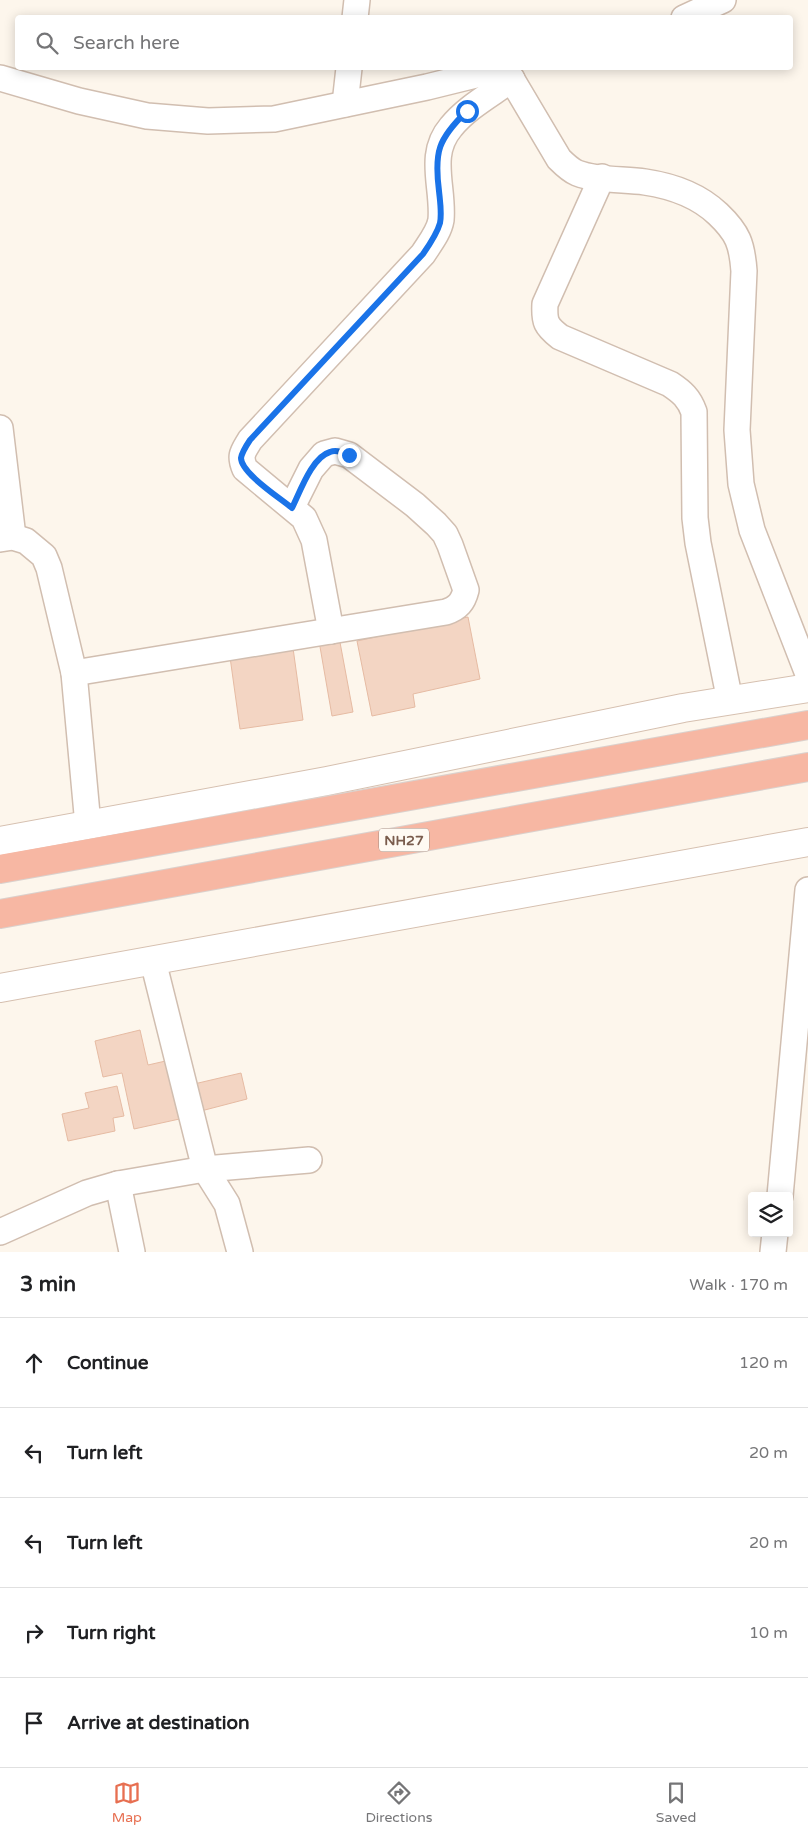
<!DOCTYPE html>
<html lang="en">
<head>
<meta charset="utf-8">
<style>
	body { margin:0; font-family:"Varela Round",sans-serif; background:#f6f6f6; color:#202124 }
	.controls { position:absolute; right:15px; bottom:15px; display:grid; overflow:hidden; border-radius:5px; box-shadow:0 2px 12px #0003 }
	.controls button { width:45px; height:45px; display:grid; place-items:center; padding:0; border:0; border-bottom:1px solid #e0e0e0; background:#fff; color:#202124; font:25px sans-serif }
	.stop { position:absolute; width:15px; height:15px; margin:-11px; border:4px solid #1a73e8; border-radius:50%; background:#fff }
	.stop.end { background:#1a73e8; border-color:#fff; box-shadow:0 1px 5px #0008 }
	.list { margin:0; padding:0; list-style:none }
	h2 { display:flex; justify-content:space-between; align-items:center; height:65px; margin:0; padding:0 20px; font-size:21px }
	h2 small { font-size:16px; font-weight:400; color:#757577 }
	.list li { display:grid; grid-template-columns:32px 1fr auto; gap:15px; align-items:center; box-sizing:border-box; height:90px; padding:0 20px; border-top:1px solid #e0e0e0 }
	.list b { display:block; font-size:19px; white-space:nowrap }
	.list em { font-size:16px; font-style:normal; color:#757577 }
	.icon { flex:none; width:28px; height:28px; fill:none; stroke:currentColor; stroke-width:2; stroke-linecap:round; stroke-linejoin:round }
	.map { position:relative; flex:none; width:808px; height:1252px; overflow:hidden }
	.search { position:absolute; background:#fff; box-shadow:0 2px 12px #0003; left:15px; right:15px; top:15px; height:55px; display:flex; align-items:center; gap:12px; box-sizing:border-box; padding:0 18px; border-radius:5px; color:#757577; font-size:19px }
	.sheet { height:515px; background:#fff }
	nav { display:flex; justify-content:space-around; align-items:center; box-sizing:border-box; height:70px; border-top:1px solid #e0e0e0; background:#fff; font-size:14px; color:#757577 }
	nav a { display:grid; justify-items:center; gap:2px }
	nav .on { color:#e76f51 }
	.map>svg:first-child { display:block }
</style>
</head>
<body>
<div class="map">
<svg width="808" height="1252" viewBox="0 0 808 1252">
	<rect width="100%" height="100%" fill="#fdf6ec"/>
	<g fill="#f3d5c3" stroke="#e6bba3">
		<path d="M468,617L480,679L413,694L415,707L372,716L357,641Z"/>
		<path d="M339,637L353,712L332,716L319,641Z"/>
		<path d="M293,648L303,720L240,729L230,657Z"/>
		<path d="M140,1030L148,1065L170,1060L184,1118L134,1129L122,1073L103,1077L95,1041Z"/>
		<path d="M241,1073L247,1099L201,1111L194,1084Z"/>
		<path d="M117,1086L124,1116L113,1118L115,1131L68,1141L62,1114L89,1108L85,1093Z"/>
	</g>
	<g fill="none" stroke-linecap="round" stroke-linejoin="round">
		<defs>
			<g id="street">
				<path d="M355,18L357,0"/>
				<path d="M684,18L723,0"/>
				<path d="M505,68L559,159C564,164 570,170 577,173C598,181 623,179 645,182C672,186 698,195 718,214C738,233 742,244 744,271L737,430L741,484L752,530L808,674"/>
				<path d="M0,78L79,101L147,116L208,121L274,119L427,87L504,68"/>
				<path d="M345,104L349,68"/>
				<path d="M602,177L545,304C544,322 546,326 560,337L670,384C682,392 689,398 694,412L695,518L698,543L730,701"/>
				<path d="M0,428L13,537"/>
				<path d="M0,539L13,537L26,541L44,556L49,568L74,673L88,825"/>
				<path d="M331,631L314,540L304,518L245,469C239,455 243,452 250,440L423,254C430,243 439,232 441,220C444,187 427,155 451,127C467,107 492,94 512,79"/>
				<path d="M74,673L446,612C458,608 463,602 466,590L450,545L445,534L436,524L415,505L349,455L335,451L324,454L311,469L292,507"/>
				<path d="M153,961L205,1169L227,1204L240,1252"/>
				<path d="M118,1184L132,1252"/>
				<path d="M780,1196L808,890"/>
				<path d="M0,1232L87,1193L118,1184L205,1169L309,1160"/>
				<path d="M773,1252L775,1233"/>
			</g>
			<g id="secondary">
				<path d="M0,841L327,781L683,708L808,688"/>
				<path d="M0,988L808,842"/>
			</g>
			<g id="highway">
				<path d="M0,869L808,725"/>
				<path d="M0,914L808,767"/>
			</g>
		</defs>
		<use href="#street" stroke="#d1beb0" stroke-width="28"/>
		<use href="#secondary" stroke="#d6c0b0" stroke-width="30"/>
		<use href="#highway" stroke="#dad1cd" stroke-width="30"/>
		<use href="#street" stroke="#fff" stroke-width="25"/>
		<use href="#secondary" stroke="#fff" stroke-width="28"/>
		<use href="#highway" stroke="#f7b7a3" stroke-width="28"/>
	</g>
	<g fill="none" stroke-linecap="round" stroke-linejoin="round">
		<path stroke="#1a73e8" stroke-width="6" d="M349,455C343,453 337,449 330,452C312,457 300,492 292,508C280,498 241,473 241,458C242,452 246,446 250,440L423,254C430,244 437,234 440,223C442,213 440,201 439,191C434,152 438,139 467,111"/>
	</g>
	<g text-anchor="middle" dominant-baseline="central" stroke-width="5" stroke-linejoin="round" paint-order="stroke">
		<rect fill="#fffaf3" stroke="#a28b7f" stroke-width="1" x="379" y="828.5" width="50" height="23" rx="4"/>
		<g font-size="14" font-weight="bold" fill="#7a5c4d">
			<text x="404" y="840">NH27</text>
		</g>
	</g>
</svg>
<div class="controls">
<button><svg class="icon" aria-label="layers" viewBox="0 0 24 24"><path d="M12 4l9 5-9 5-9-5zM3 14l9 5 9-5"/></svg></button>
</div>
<div class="stop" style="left:467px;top:111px"></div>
<div class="stop end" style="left:349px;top:455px"></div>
<div class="search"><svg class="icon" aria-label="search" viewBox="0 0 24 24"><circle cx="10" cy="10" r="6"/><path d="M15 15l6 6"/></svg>Search here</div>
</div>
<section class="sheet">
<h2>3 min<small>Walk · 170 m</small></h2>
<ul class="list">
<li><svg class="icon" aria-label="ahead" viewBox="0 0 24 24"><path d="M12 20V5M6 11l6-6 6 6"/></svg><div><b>Continue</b></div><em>120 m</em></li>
<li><svg class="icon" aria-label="left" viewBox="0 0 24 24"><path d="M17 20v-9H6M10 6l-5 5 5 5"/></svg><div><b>Turn left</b></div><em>20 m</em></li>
<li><svg class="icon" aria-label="left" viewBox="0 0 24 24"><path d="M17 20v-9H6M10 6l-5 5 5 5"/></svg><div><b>Turn left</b></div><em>20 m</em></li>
<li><svg class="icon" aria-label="right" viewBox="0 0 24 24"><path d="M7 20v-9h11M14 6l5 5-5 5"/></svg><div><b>Turn right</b></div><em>10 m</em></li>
<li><svg class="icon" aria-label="arrive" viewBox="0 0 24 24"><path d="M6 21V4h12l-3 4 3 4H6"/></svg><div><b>Arrive at destination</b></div></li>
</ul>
</section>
<nav>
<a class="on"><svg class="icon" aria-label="map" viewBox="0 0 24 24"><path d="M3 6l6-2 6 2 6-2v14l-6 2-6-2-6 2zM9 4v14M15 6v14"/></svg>Map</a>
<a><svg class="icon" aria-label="directions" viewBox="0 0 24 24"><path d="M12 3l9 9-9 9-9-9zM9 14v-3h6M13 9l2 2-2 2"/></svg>Directions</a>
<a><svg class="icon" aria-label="saved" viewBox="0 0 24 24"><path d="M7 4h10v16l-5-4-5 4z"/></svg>Saved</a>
</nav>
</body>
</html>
